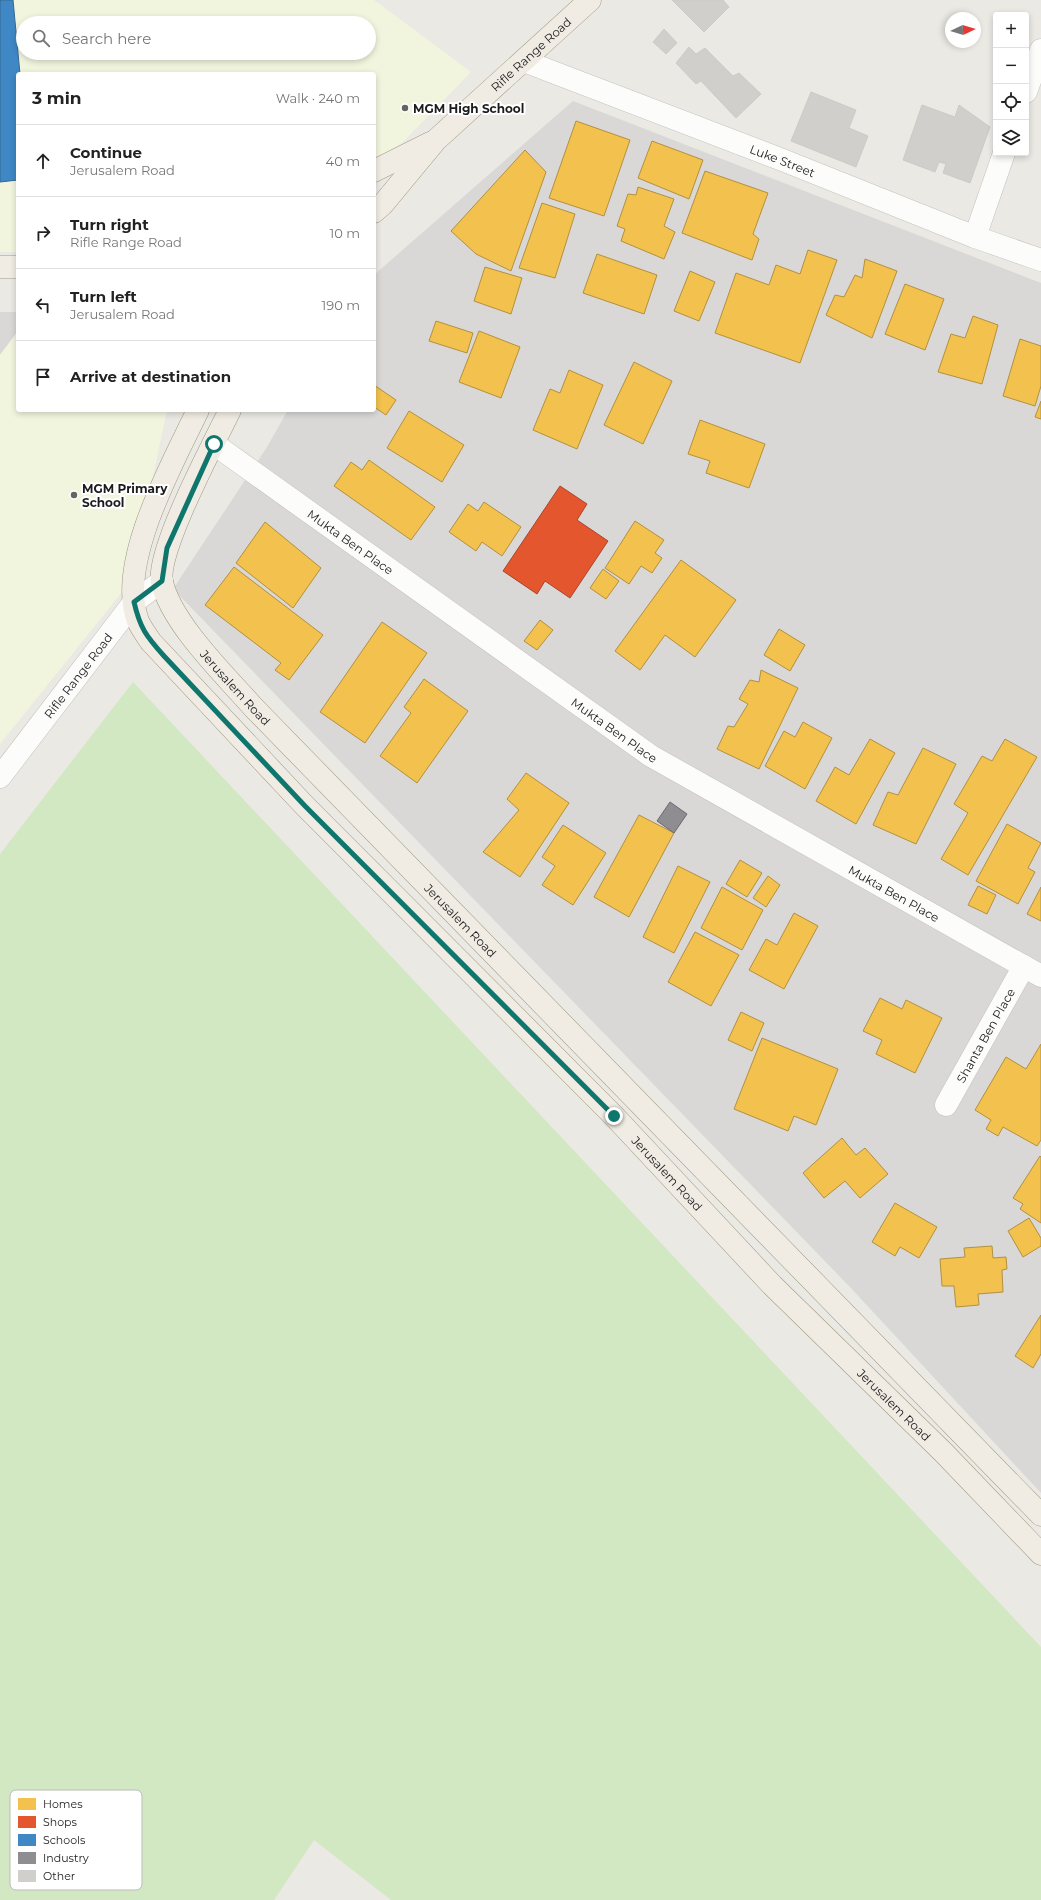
<!DOCTYPE html>
<html lang="en">
<head>
<meta charset="utf-8">
<style>
	body { margin:0; font-family:Montserrat,sans-serif; background:#f2f2f2; color:#222 }
	.controls { position:absolute; right:12px; top:12px; display:grid; overflow:hidden; border-radius:4px; box-shadow:0 2px 6px #0003 }
	.controls button { width:36px; height:36px; display:grid; place-items:center; padding:0; border:0; border-bottom:1px solid #e0e0e0; background:#fff; color:#222; font:20px sans-serif }
	.compass { position:absolute; left:945px; top:12px; width:36px; height:36px; border-radius:50%; background:#fff; box-shadow:0 2px 6px #0003; rotate:86deg }
	.stop { position:absolute; width:12px; height:12px; margin:-9px; border:3px solid #0f766e; border-radius:50%; background:#fff }
	.stop.end { background:#0f766e; border-color:#fff; box-shadow:0 1px 4px #0008 }
	.list { margin:0; padding:0; list-style:none }
	h2 { display:flex; justify-content:space-between; align-items:center; height:52px; margin:0; padding:0 16px; font-size:17px }
	h2 small { font-size:13px; font-weight:400; color:#767676 }
	.list li { display:grid; grid-template-columns:26px 1fr auto; gap:12px; align-items:center; box-sizing:border-box; height:72px; padding:0 16px; border-top:1px solid #e0e0e0 }
	.list b { display:block; font-size:15px; white-space:nowrap }
	.list p { margin:0; font-size:13px; white-space:nowrap; color:#767676 }
	.list em { font-size:13px; font-style:normal; color:#767676 }
	.icon { flex:none; width:22px; height:22px; fill:none; stroke:currentColor; stroke-width:2; stroke-linecap:round; stroke-linejoin:round }
	.map { position:relative; flex:none; width:1041px; height:1900px; overflow:hidden }
	.search { position:absolute; background:#fff; box-shadow:0 2px 6px #0003; left:16px; top:16px; width:360px; height:44px; display:flex; align-items:center; gap:10px; box-sizing:border-box; padding:0 14px; border-radius:22px; color:#767676; font-size:15px }
	.panel { position:absolute; background:#fff; box-shadow:0 2px 6px #0003; left:16px; top:72px; width:360px; height:340px; border-radius:4px }
	.map>svg:first-child { display:block }
</style>
</head>
<body>
<div class="map">
<svg width="1041" height="1900" viewBox="0 0 1041 1900">
	<rect width="100%" height="100%" fill="#eae9e4"/>
	<g fill="#d9d8d6">
		<path d="M573,101L1041,283V1493L849,1286L173,589L267,447L288,410H374V275Z"/>
		<path d="M0,312H18V331L0,355Z"/>
	</g>
	<g fill="#f2f5de" fill-rule="evenodd">
		<path d="M0,0H374L471,72L403,142L374,161V74H18V252H0ZM23,23H369V53H23Z"/>
		<path d="M18,331V410H167L131,581L0,744V355Z"/>
	</g>
	<path fill="#d2e8c3" d="M133,682L1041,1647V1900H391L314,1840L274,1900H0V854Z"/>
	<g fill="#f2c14e" stroke="#b2903f">
		<path d="M576,121L630,140L604,216L549,198Z"/>
		<path d="M652,141L703,160L689,199L638,178Z"/>
		<path d="M525,150L546,172L511,271L476,254L451,231Z"/>
		<path d="M705,171L768,193L753,234L759,239L752,260L682,233Z"/>
		<path d="M638,187L674,199L664,226L675,232L664,259L621,241L625,229L617,226L628,194L636,195Z"/>
		<path d="M542,203L575,214L555,278L519,268Z"/>
		<path d="M808,250L837,260L800,363L715,333L736,273L769,285L776,265L800,274Z"/>
		<path d="M597,254L657,275L644,314L583,293Z"/>
		<path d="M865,259L897,271L872,338L826,315L835,295L844,297L855,275L862,278Z"/>
		<path d="M485,267L522,278L511,314L474,301Z"/>
		<path d="M690,271L715,282L699,321L674,311Z"/>
		<path d="M905,284L944,299L925,350L885,334Z"/>
		<path d="M973,316L998,325L982,384L938,372L951,334L965,338Z"/>
		<path d="M436,321L473,333L467,353L429,341Z"/>
		<path d="M479,331L520,347L501,398L459,382Z"/>
		<path d="M1020,339L1041,346V386L1035,406L1003,396Z"/>
		<path d="M634,362L672,381L643,444L604,425Z"/>
		<path d="M569,370L603,385L577,449L533,430L550,389L560,393Z"/>
		<path d="M374,385L396,400L386,415L374,407Z"/>
		<path d="M1041,401V419L1035,417Z"/>
		<path d="M409,411L464,445L442,482L387,448Z"/>
		<path d="M700,420L765,444L749,488L706,473L710,461L688,454Z"/>
		<path d="M369,460L435,507L411,540L334,486L351,462L362,470Z"/>
		<path d="M484,502L521,527L502,556L482,542L476,551L449,532L468,504L478,511Z"/>
		<path d="M635,521L664,540L655,553L662,558L652,573L641,566L629,584L605,568Z"/>
		<path d="M265,522L321,568L293,608L236,563Z"/>
		<path d="M681,560L736,600L695,657L665,635L640,670L615,651Z"/>
		<path d="M234,567L323,635L289,680L275,670L281,663L205,605Z"/>
		<path d="M603,569L619,581L606,599L590,588Z"/>
		<path d="M540,620L553,630L537,650L524,641Z"/>
		<path d="M382,622L427,653L365,743L320,712Z"/>
		<path d="M779,629L805,645L790,671L764,655Z"/>
		<path d="M761,670L798,688L759,769L717,749L728,726L734,727L748,704L739,699L750,680L759,682Z"/>
		<path d="M424,679L468,711L417,783L380,756L411,713L404,707Z"/>
		<path d="M803,722L832,738L805,789L765,766L784,731L795,737Z"/>
		<path d="M870,739L895,753L856,824L816,801L835,767L849,775Z"/>
		<path d="M1005,739L1037,757L968,875L941,859L968,813L954,804L982,756L992,761Z"/>
		<path d="M923,748L956,764L916,844L873,825L888,792L898,795Z"/>
		<path d="M526,773L569,803L520,877L483,852L519,810L507,799Z"/>
		<path d="M639,815L674,833L629,917L594,897Z"/>
		<path d="M1007,824L1041,843L1028,868L1035,872L1018,904L976,881Z"/>
		<path d="M563,825L606,853L573,905L542,885L555,866L542,857Z"/>
		<path d="M740,860L762,873L747,897L726,884Z"/>
		<path d="M678,866L710,882L674,953L643,937Z"/>
		<path d="M768,876L780,885L766,907L753,898Z"/>
		<path d="M978,886L996,895L987,914L968,905Z"/>
		<path d="M722,887L763,910L742,950L701,928Z"/>
		<path d="M1041,887V921L1027,914Z"/>
		<path d="M794,913L818,926L784,989L749,970L766,939L777,945Z"/>
		<path d="M695,932L739,955L711,1006L668,982Z"/>
		<path d="M880,998L902,1009L906,1000L942,1018L915,1073L876,1054L882,1040L863,1031Z"/>
		<path d="M741,1012L764,1023L752,1051L728,1040Z"/>
		<path d="M762,1038L838,1069L816,1125L794,1116L788,1131L734,1109Z"/>
		<path d="M1041,1044V1140L1037,1146L1003,1127L998,1136L986,1129L991,1120L975,1110L1006,1057L1026,1069Z"/>
		<path d="M842,1138L856,1155L865,1148L888,1174L860,1198L845,1181L824,1198L803,1173Z"/>
		<path d="M1040,1156L1041,1157V1223L1020,1209L1023,1204L1013,1198Z"/>
		<path d="M895,1203L937,1227L919,1258L900,1247L895,1256L872,1242Z"/>
		<path d="M1029,1218L1041,1238V1246L1023,1257L1008,1231Z"/>
		<path d="M992,1246L993,1258L1006,1257L1007,1269L1002,1270L1003,1292L978,1294L979,1305L956,1307L954,1286H942L940,1259L965,1257L964,1248Z"/>
		<path d="M1041,1315V1354L1033,1368L1015,1356Z"/>
	</g>
	<path fill="#e4572e" stroke="#a84529" d="M560,486L587,504L577,520L608,541L570,598L545,581L537,594L503,571Z"/>
	<path fill="#3f88c5" stroke="#346892" d="M0,0H13L20,74H18V180L0,182Z"/>
	<path fill="#8d8d92" stroke="#6b6b6f" d="M670,802L687,814L674,833L657,821Z"/>
	<g fill="#d1cfcb" stroke="#cdcbc5">
		<path d="M672,0H723L729,7L704,32Z"/>
		<path d="M664,29L677,43L666,54L653,42Z"/>
		<path d="M689,47L696,54L705,48L733,76L739,73L761,94L736,118L701,81L696,84L676,63Z"/>
		<path d="M811,92L856,110L849,128L868,136L856,167L791,141Z"/>
		<path d="M922,105L955,117L959,105L990,127L970,183L943,173L946,164L939,162L935,172L903,160Z"/>
	</g>
	<g fill="none" stroke-linecap="round" stroke-linejoin="round">
		<defs>
			<g id="street">
				<path id="s1" d="M524,61L780,159L975,237L1041,260"/>
				<path d="M1026,92L1041,50"/>
				<path d="M975,237L1004,153"/>
				<path id="s2" d="M214,444L651,756L1041,976"/>
				<path id="s3" d="M0,777L134,602L162,581"/>
				<path id="s4" d="M946,1105L1024,966"/>
			</g>
			<g id="primary">
				<path d="M374,171L430,143"/>
				<path id="s5" d="M374,212L383,204L436,140L590,0"/>
				<path d="M0,267H18"/>
				<path id="s6" d="M198,410C173,463 116,563 138,621C141,628 147,636 151,642L305,806L614,1116L772,1285L943,1452L1041,1554"/>
				<path id="s7" d="M230,410C214,443 156,551 162,582C171,623 225,675 253,707L1041,1515"/>
			</g>
		</defs>
		<use href="#street" stroke="#c3c2c0" stroke-width="23"/>
		<use href="#primary" stroke="#9f9982" stroke-width="23"/>
		<use href="#street" stroke="#fcfcfb" stroke-width="22"/>
		<use href="#primary" stroke="#f0ece3" stroke-width="22"/>
	</g>
	<g fill="none" stroke-linecap="round" stroke-linejoin="round">
		<path stroke="#0f766e" stroke-width="5" d="M214,444L167,548L162,581L134,602C140,628 146,636 164,656L305,806L614,1116"/>
	</g>
	<g fill="#646462" stroke="#fff" stroke-width="1.5">
		<circle cx="405" cy="108" r="4"/>
		<circle cx="74" cy="495" r="4"/>
	</g>
	<g text-anchor="middle" dominant-baseline="central" stroke-width="4" stroke-linejoin="round" paint-order="stroke">
		<g font-size="12" fill="#1c1c1c" stroke="#fff">
			<text stroke="none"><textPath href="#s5" startOffset="223">Rifle Range Road</textPath></text>
			<text stroke="none"><textPath href="#s1" startOffset="277">Luke Street</textPath></text>
			<text stroke="none"><textPath href="#s2" startOffset="168">Mukta Ben Place</textPath></text>
			<text stroke="none"><textPath href="#s3" startOffset="128">Rifle Range Road</textPath></text>
			<text stroke="none"><textPath href="#s7" startOffset="316">Jerusalem Road</textPath></text>
			<text stroke="none"><textPath href="#s2" startOffset="492">Mukta Ben Place</textPath></text>
			<text stroke="none"><textPath href="#s2" startOffset="816">Mukta Ben Place</textPath></text>
			<text stroke="none"><textPath href="#s7" startOffset="640">Jerusalem Road</textPath></text>
			<text stroke="none"><textPath href="#s4" startOffset="80">Shanta Ben Place</textPath></text>
			<text stroke="none"><textPath href="#s6" startOffset="990">Jerusalem Road</textPath></text>
			<text stroke="none"><textPath href="#s6" startOffset="1314">Jerusalem Road</textPath></text>
		</g>
		<g font-size="12" font-weight="bold" fill="#1c1c1c" stroke="#fff" text-anchor="start">
			<text x="413" y="108">MGM High School</text>
			<text x="82" y="488">MGM Primary<tspan x="82" dy="14">School</tspan></text>
		</g>
	</g>
	<rect x="10" y="1790" width="132" height="100" rx="6" fill="#fff" stroke="#bbb" stroke-width="1"/>
	<rect x="18" y="1798" width="18" height="12" fill="#f2c14e"/>
	<rect x="18" y="1816" width="18" height="12" fill="#e4572e"/>
	<rect x="18" y="1834" width="18" height="12" fill="#3f88c5"/>
	<rect x="18" y="1852" width="18" height="12" fill="#8d8d92"/>
	<rect x="18" y="1870" width="18" height="12" fill="#d1cfcb"/>
	<g font-size="11" fill="#1c1c1c">
		<text x="43" y="1808">Homes</text>
		<text x="43" y="1826">Shops</text>
		<text x="43" y="1844">Schools</text>
		<text x="43" y="1862">Industry</text>
		<text x="43" y="1880">Other</text>
	</g>
</svg>
<div class="controls">
<button>+</button>
<button>−</button>
<button><svg class="icon" aria-label="locate" viewBox="0 0 24 24"><circle cx="12" cy="12" r="6"/><path d="M12 2v4M12 18v4M2 12h4M18 12h4"/></svg></button>
<button><svg class="icon" aria-label="layers" viewBox="0 0 24 24"><path d="M12 4l9 5-9 5-9-5zM3 14l9 5 9-5"/></svg></button>
</div>
<svg class="compass" viewBox="-18 -18 36 36"><path d="M0-13l5 13h-10z" fill="#e53935"/><path d="M0 13l5-13h-10z" fill="#767676"/></svg>
<div class="stop" style="left:214px;top:444px"></div>
<div class="stop end" style="left:614px;top:1116px"></div>
<div class="search"><svg class="icon" aria-label="search" viewBox="0 0 24 24"><circle cx="10" cy="10" r="6"/><path d="M15 15l6 6"/></svg>Search here</div>
<section class="panel">
<h2>3 min<small>Walk · 240 m</small></h2>
<ul class="list">
<li><svg class="icon" aria-label="ahead" viewBox="0 0 24 24"><path d="M12 20V5M6 11l6-6 6 6"/></svg><div><b>Continue</b><p>Jerusalem Road</p></div><em>40 m</em></li>
<li><svg class="icon" aria-label="right" viewBox="0 0 24 24"><path d="M7 20v-9h11M14 6l5 5-5 5"/></svg><div><b>Turn right</b><p>Rifle Range Road</p></div><em>10 m</em></li>
<li><svg class="icon" aria-label="left" viewBox="0 0 24 24"><path d="M17 20v-9H6M10 6l-5 5 5 5"/></svg><div><b>Turn left</b><p>Jerusalem Road</p></div><em>190 m</em></li>
<li><svg class="icon" aria-label="arrive" viewBox="0 0 24 24"><path d="M6 21V4h12l-3 4 3 4H6"/></svg><div><b>Arrive at destination</b></div></li>
</ul>
</section>
</div>
</body>
</html>
